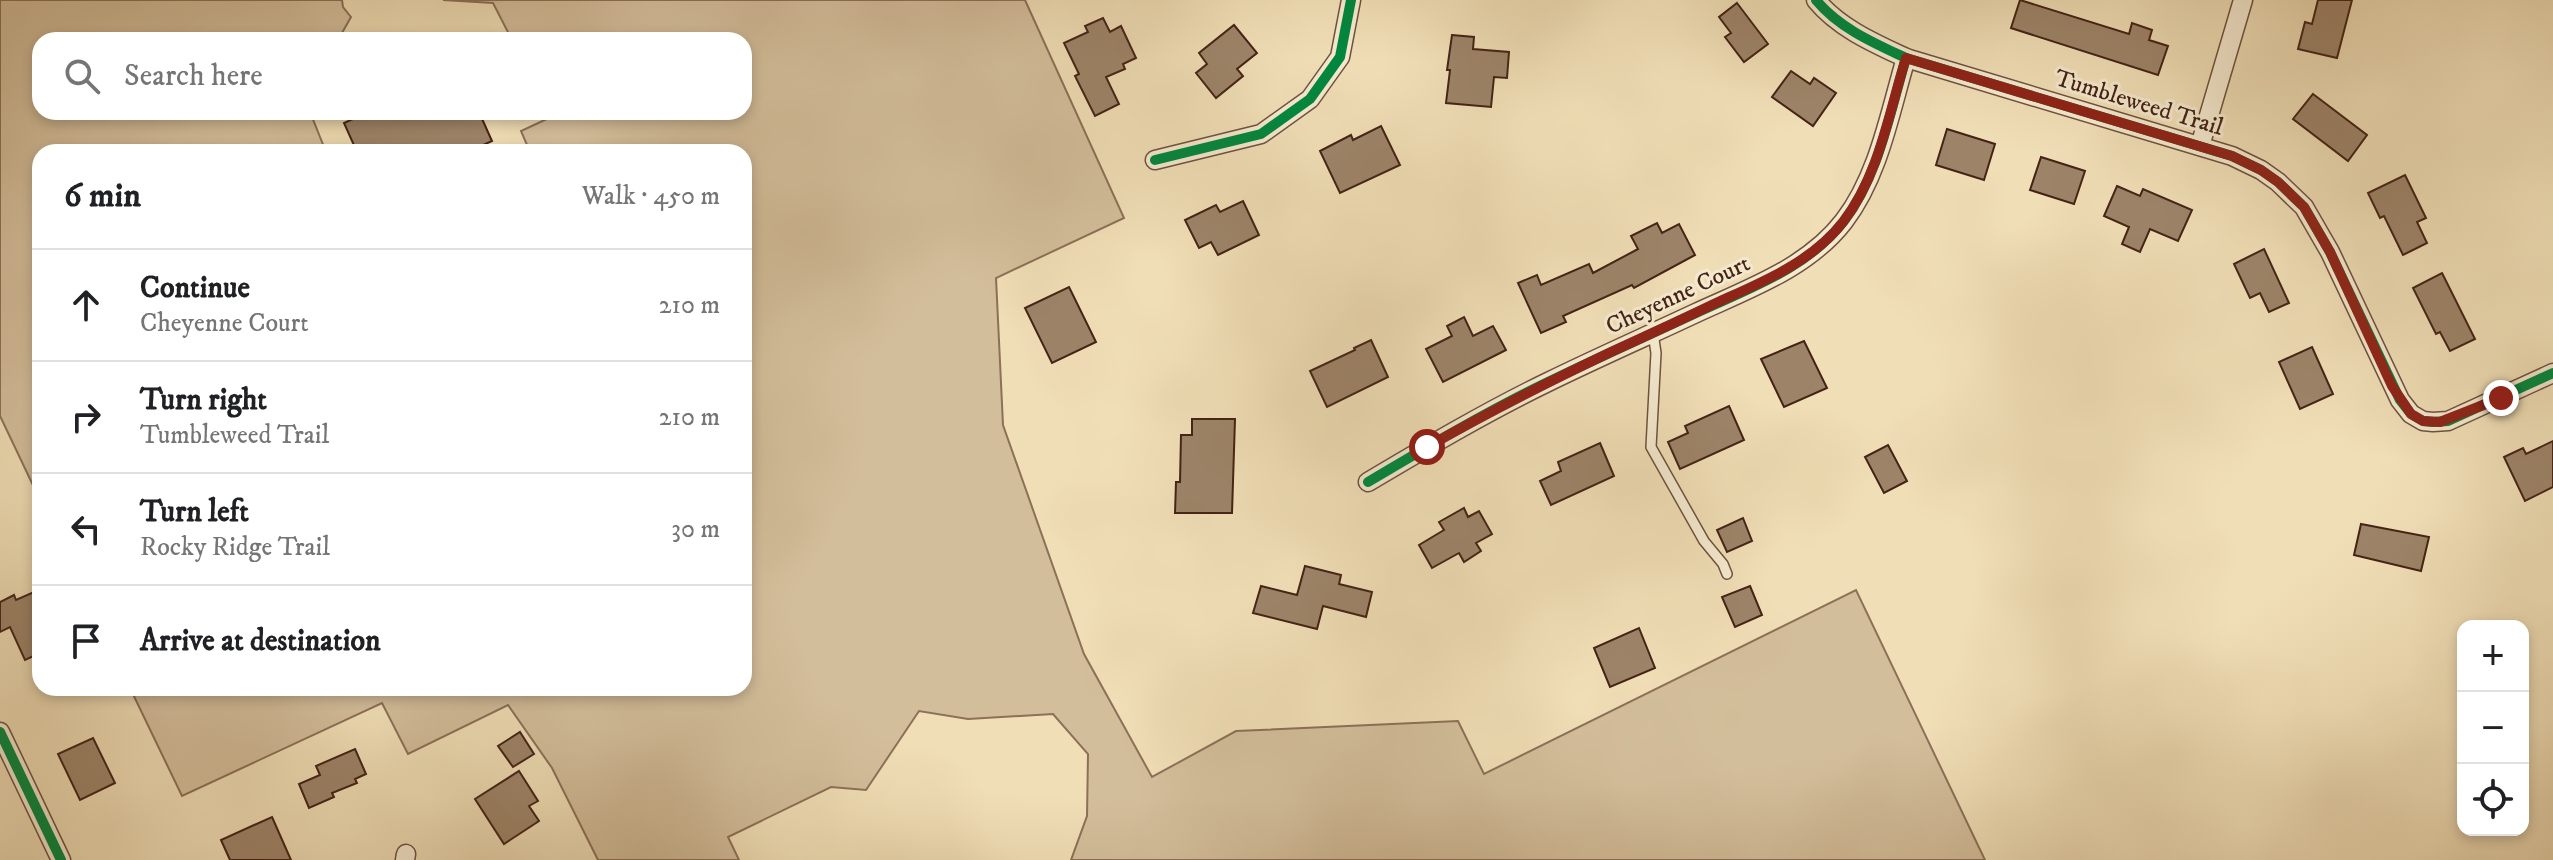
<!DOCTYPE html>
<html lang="en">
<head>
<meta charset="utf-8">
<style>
	body { margin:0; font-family:"IM FELL DW Pica",serif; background:#f6f6f6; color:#202124 }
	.controls { position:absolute; right:24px; bottom:24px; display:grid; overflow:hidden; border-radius:16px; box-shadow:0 4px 12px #0003 }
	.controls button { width:72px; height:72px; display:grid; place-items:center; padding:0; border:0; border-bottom:2px solid #e0e0e0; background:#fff; color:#202124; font:40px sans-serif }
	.stop { position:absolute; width:24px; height:24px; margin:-18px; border:6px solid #8f2418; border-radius:50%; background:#fff }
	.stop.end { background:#8f2418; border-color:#fff; box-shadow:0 2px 8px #0008 }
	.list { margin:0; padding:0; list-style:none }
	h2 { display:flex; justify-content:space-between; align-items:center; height:104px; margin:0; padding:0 32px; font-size:34px }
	h2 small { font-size:26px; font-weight:400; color:#757577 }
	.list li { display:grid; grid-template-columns:52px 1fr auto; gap:24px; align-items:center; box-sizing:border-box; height:112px; padding:0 32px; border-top:2px solid #e0e0e0 }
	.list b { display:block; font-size:30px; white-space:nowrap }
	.list p { margin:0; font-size:26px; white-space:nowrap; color:#757577 }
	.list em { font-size:26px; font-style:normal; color:#757577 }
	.icon { flex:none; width:44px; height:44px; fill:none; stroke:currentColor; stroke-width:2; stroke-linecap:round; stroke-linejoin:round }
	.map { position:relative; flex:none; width:2553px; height:860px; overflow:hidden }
	.search { position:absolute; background:#fff; box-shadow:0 4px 12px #0003; left:32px; top:32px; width:720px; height:88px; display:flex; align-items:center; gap:20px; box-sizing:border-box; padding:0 28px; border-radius:24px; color:#757577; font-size:30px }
	.panel { position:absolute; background:#fff; box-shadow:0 4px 12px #0003; left:32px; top:144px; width:720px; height:552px; border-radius:24px }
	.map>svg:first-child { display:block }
</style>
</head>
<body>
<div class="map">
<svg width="2553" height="860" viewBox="0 0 2553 860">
	<rect width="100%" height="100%" fill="#f0deb6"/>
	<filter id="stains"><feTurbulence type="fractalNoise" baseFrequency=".0025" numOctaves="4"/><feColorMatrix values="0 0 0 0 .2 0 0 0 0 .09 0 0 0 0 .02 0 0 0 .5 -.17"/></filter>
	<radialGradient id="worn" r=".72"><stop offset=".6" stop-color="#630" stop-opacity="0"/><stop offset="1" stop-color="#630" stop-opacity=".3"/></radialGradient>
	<g fill="#d3be9b" stroke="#8c7058" stroke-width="2">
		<path d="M0,0H342L343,7L351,17L338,40H40V112H310L326,152H40V500L0,416Z"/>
		<path d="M443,0H1025L1124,218L996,278L1003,425L1084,654L1152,777L1236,731L1458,721L1484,774L1856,590L1985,860H1071L1087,816L1088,754L1053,714L968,719L919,711L866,790L831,787L728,837L739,860H598L552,768L508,705L408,754L382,703L182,796L130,688H744V152H530L521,131L549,118L546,112H744V40H512L493,3Z"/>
	</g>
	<g fill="#9d8469" stroke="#442316" stroke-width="2">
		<path d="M2020,0L2129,34L2132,23L2152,30L2149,40L2168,46L2158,75L2011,28Z"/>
		<path d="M2318,0H2352L2337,58L2298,49L2305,22L2312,24Z"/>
		<path d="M1737,3L1768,44L1744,62L1725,37L1731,33L1719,17Z"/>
		<path d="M1103,18L1110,32L1121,26L1136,58L1123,64L1125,69L1106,77L1119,104L1095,116L1075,76L1079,74L1064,43L1088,32L1085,26Z"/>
		<path d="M1234,25L1257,53L1237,69L1243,76L1216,98L1196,73L1207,64L1199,53Z"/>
		<path d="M1452,35L1474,37L1473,49L1509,52L1507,78L1494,77L1491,107L1446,103L1450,70H1447Z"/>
		<path d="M1791,71L1810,84L1814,78L1836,93L1813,126L1772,97Z"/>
		<path d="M2313,94L2367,135L2348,161L2293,119Z"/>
		<path d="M368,112H479L492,141L468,152H357L344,123Z"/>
		<path d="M1381,126L1400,165L1340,193L1320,151L1351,135L1353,140Z"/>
		<path d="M1947,129L1995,144L1984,180L1936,165Z"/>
		<path d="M2041,157L2085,171L2074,204L2030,190Z"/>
		<path d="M2405,175L2426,218L2417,222L2427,243L2403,255L2384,216L2380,218L2368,193Z"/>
		<path d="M2117,186L2140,196L2143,189L2192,210L2178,241L2150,229L2140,252L2122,244L2129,227L2104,216Z"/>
		<path d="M1243,201L1259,235L1218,255L1211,242L1199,248L1185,220L1216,205L1220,212Z"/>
		<path d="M1657,223L1662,233L1679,224L1695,255L1634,288L1632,285L1563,316L1566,322L1541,333L1518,283L1537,275L1541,285L1589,264L1593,273L1638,249L1631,236Z"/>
		<path d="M2264,249L2289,303L2269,312L2260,293L2250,298L2234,264Z"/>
		<path d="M2442,273L2475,339L2450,351L2440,332L2436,334L2413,288Z"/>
		<path d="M1069,287L1096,342L1052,363L1025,308Z"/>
		<path d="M1464,317L1473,336L1493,326L1506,350L1443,382L1426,349L1452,336L1447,326Z"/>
		<path d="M1371,340L1388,377L1327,407L1310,371L1355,350L1354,348Z"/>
		<path d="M1804,341L1827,388L1784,407L1761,359Z"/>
		<path d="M2312,347L2333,394L2300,409L2279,362Z"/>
		<path d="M1729,406L1744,440L1680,469L1668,442L1688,433L1685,426Z"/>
		<path d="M1192,419H1235L1232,513H1175L1176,482H1180L1181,435H1192Z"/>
		<path d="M2553,441V487L2525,501L2504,457L2523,448L2526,454Z"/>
		<path d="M1600,443L1614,476L1551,505L1540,481L1561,471L1558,462Z"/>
		<path d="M1888,445L1907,481L1884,493L1865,457Z"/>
		<path d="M1464,508L1468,517L1479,511L1492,534L1476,543L1481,551L1464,562L1459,553L1432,568L1419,545L1444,530L1439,522Z"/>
		<path d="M1743,518L1752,541L1727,552L1717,530Z"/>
		<path d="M2361,524L2429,537L2421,571L2354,555Z"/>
		<path d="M1305,566L1341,575L1339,584L1372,592L1366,617L1323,606L1317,629L1253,613L1261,586L1297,595Z"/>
		<path d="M1750,586L1762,615L1735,627L1722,597Z"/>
		<path d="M34,592L40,604V653L25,660L10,627L0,632V602L14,595L16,600Z"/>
		<path d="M1639,628L1655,668L1610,687L1594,648Z"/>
		<path d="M520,732L534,754L513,767L498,746Z"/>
		<path d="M93,738L115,783L80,800L58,754Z"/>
		<path d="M355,749L366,774L355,779L357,783L332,793L334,797L309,808L299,784L320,775L316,766Z"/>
		<path d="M519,771L538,801L529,806L539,821L504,844L475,799Z"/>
		<path d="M272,817L291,860H230L221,840Z"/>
	</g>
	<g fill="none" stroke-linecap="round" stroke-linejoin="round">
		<defs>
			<path id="lane" d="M1653,333L1656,353L1651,447L1704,541L1723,564L1727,574"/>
			<g id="street">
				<path d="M1816,0C1839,28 1874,43 1906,58L2232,156L2261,170L2278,182L2304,207L2330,252L2400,400L2411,414L2423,421L2433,422L2448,421L2553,373"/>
				<path d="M2200,146L2243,0"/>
				<path d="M1155,160L1261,134L1310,99L1340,57L1351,0"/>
				<path d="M1368,482C1427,447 1486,412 1548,382C1597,358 1647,336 1696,313C1748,289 1808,268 1844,221C1879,175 1890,112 1906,58"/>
				<path d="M0,732L61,860"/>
				<path d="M405,860L406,854"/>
			</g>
		</defs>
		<use href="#lane" stroke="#6f523e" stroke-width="12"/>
		<use href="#street" stroke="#6f523e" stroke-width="21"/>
		<use href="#lane" stroke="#f5ead0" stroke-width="9"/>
		<use href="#street" stroke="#f5ead0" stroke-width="18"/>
		<defs>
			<g id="cycleway">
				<path d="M1816,0C1839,28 1874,43 1906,58L2232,156L2261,170L2278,182L2304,207L2330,252L2400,400L2411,414L2423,421L2433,422L2448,421L2553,373"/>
				<path d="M1155,160L1261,134L1310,99L1340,57L1351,0"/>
				<path d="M1368,482C1427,447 1486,412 1548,382C1597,358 1647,336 1696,313C1748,289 1808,268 1844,221C1879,175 1890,112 1906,58"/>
				<path d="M0,732L61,860"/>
			</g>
		</defs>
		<use href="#cycleway" stroke="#f5ead0" stroke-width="15"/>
		<use href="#cycleway" stroke="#00873e" stroke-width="10"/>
	</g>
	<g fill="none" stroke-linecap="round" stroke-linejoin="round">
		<path stroke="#8f2418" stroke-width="10" d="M1427,447C1487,413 1548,382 1611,352C1646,336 1681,320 1716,303C1762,282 1811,263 1843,222C1879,176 1889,112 1906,58L2232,156L2261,170L2278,182L2304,207L2330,252L2392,386L2411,414L2423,421L2440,422L2501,398"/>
	</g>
	<g text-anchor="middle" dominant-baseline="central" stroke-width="6" stroke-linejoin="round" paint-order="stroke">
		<g font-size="24" fill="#442316" stroke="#f5ead0">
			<text transform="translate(2139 103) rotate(17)">Tumbleweed Trail</text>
			<text transform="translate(1678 295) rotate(-25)">Cheyenne Court</text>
		</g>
	</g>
	<rect width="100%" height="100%" filter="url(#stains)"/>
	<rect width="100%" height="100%" fill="url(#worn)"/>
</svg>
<div class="controls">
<button>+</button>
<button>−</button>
<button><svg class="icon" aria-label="locate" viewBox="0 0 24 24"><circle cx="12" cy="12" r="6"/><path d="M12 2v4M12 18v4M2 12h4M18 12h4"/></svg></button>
</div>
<div class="stop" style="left:1427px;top:447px"></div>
<div class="stop end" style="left:2501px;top:398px"></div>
<div class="search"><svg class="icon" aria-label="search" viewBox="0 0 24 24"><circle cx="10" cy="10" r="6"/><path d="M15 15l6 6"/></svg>Search here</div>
<section class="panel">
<h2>6 min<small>Walk · 450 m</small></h2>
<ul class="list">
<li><svg class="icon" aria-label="ahead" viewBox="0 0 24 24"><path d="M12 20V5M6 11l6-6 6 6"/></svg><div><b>Continue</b><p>Cheyenne Court</p></div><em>210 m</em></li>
<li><svg class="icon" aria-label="right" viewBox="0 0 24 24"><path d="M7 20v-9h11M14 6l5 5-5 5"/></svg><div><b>Turn right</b><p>Tumbleweed Trail</p></div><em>210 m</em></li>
<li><svg class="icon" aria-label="left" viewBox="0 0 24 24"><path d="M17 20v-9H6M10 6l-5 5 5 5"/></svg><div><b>Turn left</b><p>Rocky Ridge Trail</p></div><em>30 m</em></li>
<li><svg class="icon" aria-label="arrive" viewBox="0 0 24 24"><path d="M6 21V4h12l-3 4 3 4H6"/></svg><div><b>Arrive at destination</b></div></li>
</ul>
</section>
</div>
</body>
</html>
